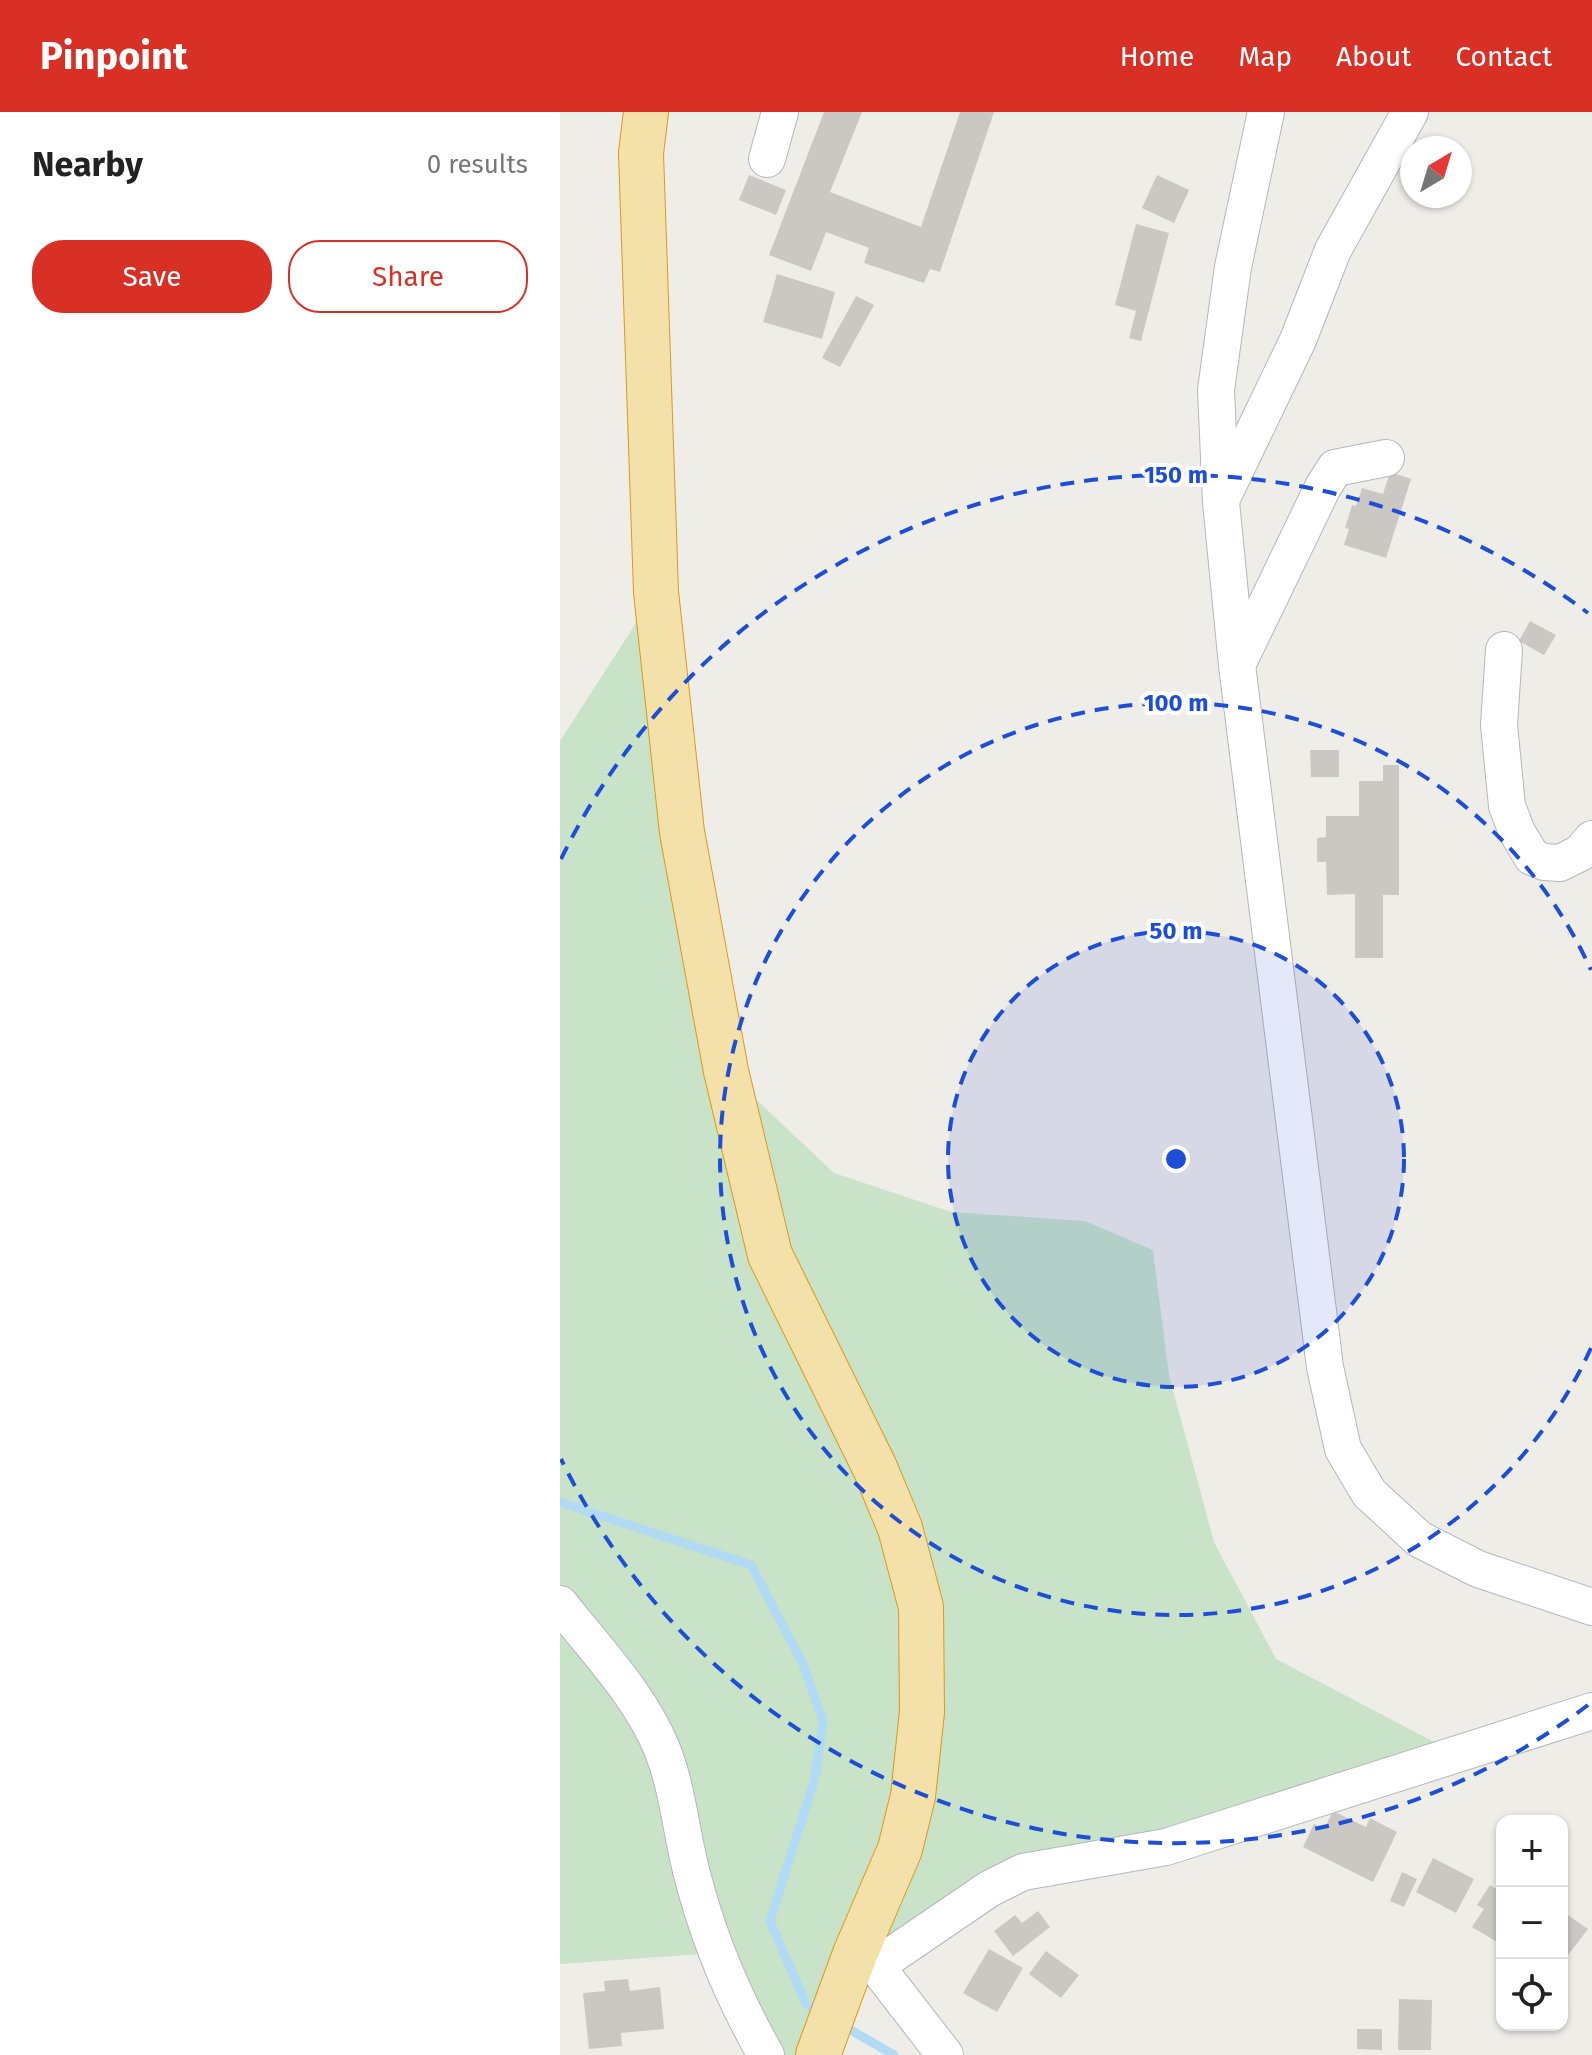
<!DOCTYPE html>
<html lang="en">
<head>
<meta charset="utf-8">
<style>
	body { margin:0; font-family:"Fira Sans",sans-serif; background:#f2f2f2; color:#222 }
	.controls { position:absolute; right:24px; bottom:24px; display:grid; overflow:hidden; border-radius:16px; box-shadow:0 2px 6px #0004 }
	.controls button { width:72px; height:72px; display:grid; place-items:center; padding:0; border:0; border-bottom:2px solid #e0e0e0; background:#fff; color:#222; font:40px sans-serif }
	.compass { position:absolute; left:840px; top:24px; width:72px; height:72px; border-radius:50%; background:#fff; box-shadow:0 2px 6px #0004; rotate:38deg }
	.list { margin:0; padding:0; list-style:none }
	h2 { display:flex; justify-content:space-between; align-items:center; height:104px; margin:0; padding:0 32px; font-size:34px }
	h2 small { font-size:26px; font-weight:400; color:#767676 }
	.actions { display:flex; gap:16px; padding:24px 32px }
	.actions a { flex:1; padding:18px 0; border:2px solid #d93025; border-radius:32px; text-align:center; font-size:28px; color:#d93025 }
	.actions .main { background:#d93025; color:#fff }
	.icon { flex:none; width:44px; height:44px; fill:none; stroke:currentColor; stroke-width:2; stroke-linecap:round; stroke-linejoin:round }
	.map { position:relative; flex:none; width:1032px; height:1943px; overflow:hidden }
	header { display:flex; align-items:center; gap:48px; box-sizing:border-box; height:112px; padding:0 40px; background:#d93025; color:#fff }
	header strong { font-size:38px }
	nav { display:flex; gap:44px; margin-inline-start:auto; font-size:28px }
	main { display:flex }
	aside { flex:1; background:#fff }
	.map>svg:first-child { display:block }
</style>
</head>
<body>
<header>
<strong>Pinpoint</strong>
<nav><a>Home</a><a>Map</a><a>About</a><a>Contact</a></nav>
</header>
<main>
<aside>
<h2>Nearby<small>0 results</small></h2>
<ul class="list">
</ul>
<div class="actions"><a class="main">Save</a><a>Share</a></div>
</aside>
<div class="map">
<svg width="1032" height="1943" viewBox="0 0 1032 1943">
	<rect width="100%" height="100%" fill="#efede8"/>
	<path fill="#c8e3c7" d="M96,480L166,959L274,1061L391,1100L525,1109L593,1138L609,1263L654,1430L716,1547L897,1642L486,1755L316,1854L258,1943H206L156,1841L0,1852V629Z"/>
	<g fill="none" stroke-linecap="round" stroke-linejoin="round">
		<g stroke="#b1daf5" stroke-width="9">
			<path d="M0,1390L191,1453L243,1552L263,1609L255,1666L210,1809L246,1892L262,1902"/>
			<path d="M282,1913L334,1943"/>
		</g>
	</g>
	<g fill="#cbc8c4">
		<path d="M264,0H302L270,80L361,115L400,0H434L380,160L370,157L364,171L304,151L309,136L266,120L251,159L209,143Z"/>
		<path d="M189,63L226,78L216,103L179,88Z"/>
		<path d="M597,63L629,78L614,111L582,96Z"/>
		<path d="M576,112L609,121L581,229L569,226L576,199L555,193Z"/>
		<path d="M217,162L275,180L262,227L203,210Z"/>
		<path d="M296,184L314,193L280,255L262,246Z"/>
		<path d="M830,360L851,367L826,446L784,433L789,417L785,416L792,393L796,394L802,376L823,382Z"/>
		<path d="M970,509L996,523L984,543L959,529Z"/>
		<path d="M750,638H779V665H751Z"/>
		<path d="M823,653H839V783H823V846H795V782L767,783L766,750H757V726L766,725V704H799V669H823Z"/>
		<path d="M773,1699L806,1715L810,1706L837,1720L813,1770L743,1735L754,1712L764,1717Z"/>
		<path d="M873,1746L914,1767L896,1801L856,1780Z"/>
		<path d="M842,1760L857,1767L844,1795L830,1789Z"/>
		<path d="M930,1773L942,1780V1833L912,1815L924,1797L917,1793Z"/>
		<path d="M478,1799L490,1815L453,1844L434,1819L455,1803L462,1811Z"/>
		<path d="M1002,1799L1028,1817L1008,1843L1002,1839Z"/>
		<path d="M429,1837L463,1856L437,1900L403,1881Z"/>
		<path d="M486,1839L519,1863L501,1886L469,1862Z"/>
		<path d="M68,1867L70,1879L100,1875L104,1917L61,1921L62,1934L29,1937L23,1881L45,1879L44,1869Z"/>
		<path d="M839,1887L872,1888L871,1938H838Z"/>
		<path d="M797,1917H822V1938L797,1937Z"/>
	</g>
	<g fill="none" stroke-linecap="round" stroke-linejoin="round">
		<defs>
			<g id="minor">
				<path d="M706,0L673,155L656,278L661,390L677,553L765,1255L783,1337L809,1381L859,1427L918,1457L1032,1495"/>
				<path d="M207,47L220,0"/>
				<path d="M662,386L738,228L773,138L850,0"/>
				<path d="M944,538L939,613L947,694L957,720L972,745L984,750L1000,751L1020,741L1032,727"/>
				<path d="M678,551L763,375L775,356L826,346"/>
				<path d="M0,1492C36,1538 80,1583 102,1637C118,1677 121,1721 132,1762C148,1825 174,1887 206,1943"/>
				<path d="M297,1843L316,1854L385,1943"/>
				<path d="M316,1854L429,1777L463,1760L606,1735L1032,1599"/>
			</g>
			<path id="trunk" d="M86,0L81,41L96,480L122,720L166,959L210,1143L315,1356L340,1416L361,1495L362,1600L353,1684L340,1737L295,1842L258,1943"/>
		</defs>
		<use href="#minor" stroke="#b4b7ba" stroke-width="38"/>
		<use href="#trunk" stroke="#db991b" stroke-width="46"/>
		<use href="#minor" stroke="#fff" stroke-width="36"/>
		<use href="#trunk" stroke="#f4e1aa" stroke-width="44"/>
	</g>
	<circle cx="616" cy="1047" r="228" fill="#1d4ed8" fill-opacity=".12"/>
	<g fill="none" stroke="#1d4ed8" stroke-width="4" stroke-dasharray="14 10">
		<circle cx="616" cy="1047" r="228"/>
		<path d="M1031 1236A456 456 0 1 1 1031 858"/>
		<path d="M1028 1593A684 684 0 0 1 1 1347M1 747A684 684 0 0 1 1028 501"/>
	</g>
	<circle cx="616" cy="1047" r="12" fill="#1d4ed8" stroke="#fff" stroke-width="4"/>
	<g font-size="24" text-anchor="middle" font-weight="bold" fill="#1d4ed8" stroke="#fff" stroke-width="8" stroke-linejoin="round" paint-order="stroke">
		<text x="616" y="371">150 m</text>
		<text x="616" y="599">100 m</text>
		<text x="616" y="827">50 m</text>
	</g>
</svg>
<div class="controls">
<button>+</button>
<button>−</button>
<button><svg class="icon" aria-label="locate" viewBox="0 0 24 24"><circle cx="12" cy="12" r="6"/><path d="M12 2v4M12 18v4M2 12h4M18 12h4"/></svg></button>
</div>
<svg class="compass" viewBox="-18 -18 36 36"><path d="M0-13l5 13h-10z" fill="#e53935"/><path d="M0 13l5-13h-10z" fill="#767676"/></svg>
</div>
</main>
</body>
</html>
